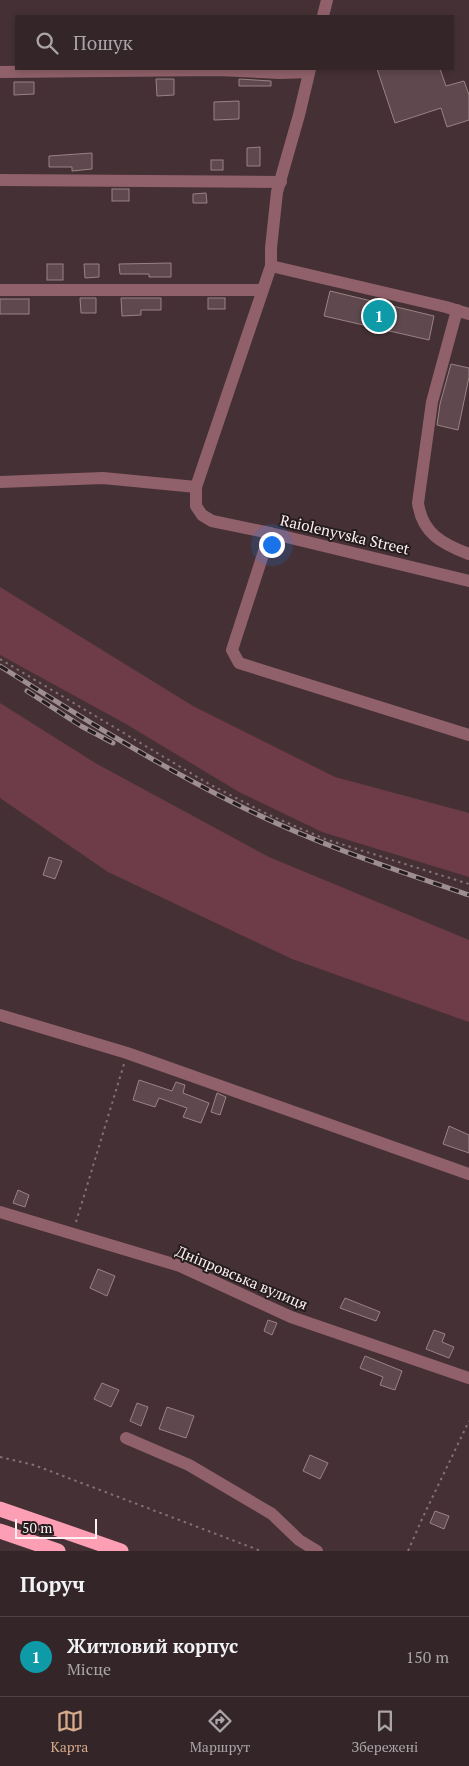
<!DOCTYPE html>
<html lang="uk">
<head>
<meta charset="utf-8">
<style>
	body { margin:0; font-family:"PT Serif",serif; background:#3c2d30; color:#f1f3f6 }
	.scale { position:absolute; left:15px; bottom:12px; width:82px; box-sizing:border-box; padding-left:5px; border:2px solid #fdeff2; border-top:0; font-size:14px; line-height:18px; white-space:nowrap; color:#fdeff2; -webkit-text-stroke:4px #251c1e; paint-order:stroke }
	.you { position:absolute; left:271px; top:544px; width:18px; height:18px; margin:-12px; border:4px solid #fff; border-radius:50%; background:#1a73e8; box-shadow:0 0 0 8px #1a73e833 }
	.badge { display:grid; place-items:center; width:32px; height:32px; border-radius:50%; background:#d6ab8b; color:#fff; font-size:16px; font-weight:700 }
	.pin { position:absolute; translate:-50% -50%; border:2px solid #fff; box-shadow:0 1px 5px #0006 }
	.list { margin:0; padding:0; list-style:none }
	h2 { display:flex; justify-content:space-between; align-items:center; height:65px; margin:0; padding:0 20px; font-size:21px }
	h2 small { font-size:16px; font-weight:400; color:#a9a5a8 }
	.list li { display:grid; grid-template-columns:32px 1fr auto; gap:15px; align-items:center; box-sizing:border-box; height:80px; padding:0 20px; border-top:1px solid #4e4245 }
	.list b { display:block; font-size:19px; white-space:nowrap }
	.list p { margin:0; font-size:16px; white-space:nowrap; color:#a9a5a8 }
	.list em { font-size:16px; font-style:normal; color:#a9a5a8 }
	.icon { flex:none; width:28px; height:28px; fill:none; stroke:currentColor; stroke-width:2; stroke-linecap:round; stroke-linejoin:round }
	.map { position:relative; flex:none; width:469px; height:1551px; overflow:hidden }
	.search { position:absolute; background:#342528; box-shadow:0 2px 8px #0003; left:15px; right:15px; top:15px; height:55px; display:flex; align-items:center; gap:12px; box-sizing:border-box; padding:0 18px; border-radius:0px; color:#a9a5a8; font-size:19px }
	.sheet { height:145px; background:#342528 }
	nav { display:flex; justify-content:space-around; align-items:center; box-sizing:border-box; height:70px; border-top:1px solid #4e4245; background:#342528; font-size:14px; color:#a9a5a8 }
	nav a { display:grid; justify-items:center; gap:2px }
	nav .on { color:#d6ab8b }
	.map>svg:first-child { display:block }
</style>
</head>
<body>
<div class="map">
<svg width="469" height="1551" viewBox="0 0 469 1551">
	<rect width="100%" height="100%" fill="#453135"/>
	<g fill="#6d3c48">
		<path d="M0,587L193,706L335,777L469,813V877L322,832L239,792L126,724L0,655Z"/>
		<path d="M0,703L97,764L269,857L469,940V1022L292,959L108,872L0,798Z"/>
	</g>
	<g fill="#5f494e" stroke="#9a8286">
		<path d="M377,69H440L446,86L464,81L469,95V120L447,127L441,108L395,123Z"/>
		<path d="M156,79H174V95L157,96Z"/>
		<path d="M239,79L271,81V86H239Z"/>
		<path d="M14,82H34V94L14,95Z"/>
		<path d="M239,101V119L214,120V102Z"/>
		<path d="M260,147V166H247V148Z"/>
		<path d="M92,153V169L72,171V167H49V156Z"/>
		<rect x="211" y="160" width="12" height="10"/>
		<rect x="112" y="189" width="17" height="12"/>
		<path d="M206,193L207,203H193V194Z"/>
		<path d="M171,263V277H149V274H120L119,264Z"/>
		<rect x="47" y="264" width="16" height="16"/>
		<path d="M84,264H99V277L85,278Z"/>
		<path d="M330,291L434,316L429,340L324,316Z"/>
		<path d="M80,298H96V313H81Z"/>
		<path d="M121,298H161V310H141V315L122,316Z"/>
		<rect x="208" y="298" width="17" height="11"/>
		<rect x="0" y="299" width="29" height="15"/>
		<path d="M451,364L469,368V377L458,430L437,425L440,404Z"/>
		<path d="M49,857L62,861L55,879L43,875Z"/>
		<path d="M139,1080L172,1091L176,1082L185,1085L183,1093L209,1103L201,1123L183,1117L187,1108L159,1098L155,1107L133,1100Z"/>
		<path d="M217,1093L226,1097L220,1115L211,1112Z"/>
		<path d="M449,1126L469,1135V1153L443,1144Z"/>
		<path d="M18,1190L29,1195L25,1207L13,1203Z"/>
		<path d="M98,1269L115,1276L107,1296L90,1288Z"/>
		<path d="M345,1298L380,1312L376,1321L340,1308Z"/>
		<path d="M268,1320L277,1323L272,1335L264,1331Z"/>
		<path d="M434,1330L445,1334L442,1342L454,1347L449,1358L426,1349Z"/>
		<path d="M365,1356L402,1371L395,1390L380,1385L383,1377L360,1368Z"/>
		<path d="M102,1383L119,1390L111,1407L94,1399Z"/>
		<path d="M137,1403L148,1407L141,1426L130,1421Z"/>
		<path d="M167,1407L194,1416L186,1438L159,1429Z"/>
		<path d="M310,1455L328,1463L320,1479L303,1471Z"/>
		<path d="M435,1511L449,1516L444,1529L430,1523Z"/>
	</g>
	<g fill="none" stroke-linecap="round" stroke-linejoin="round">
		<g stroke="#837175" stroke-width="2" stroke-dasharray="2.5 4" stroke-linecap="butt">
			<path d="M0,659L209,784L267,814L325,839L469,884"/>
			<path d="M76,1222L124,1064"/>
			<path d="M0,1457L34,1465L261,1551"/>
			<path d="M408,1551L422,1519L469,1421"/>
		</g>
		<g stroke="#91616b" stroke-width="12">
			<path d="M323,16L327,0"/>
			<path d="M310,69L299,115L277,192L271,248V266L196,487V506L202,515L212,521L270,533L469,581"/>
			<path d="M0,72L219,70L280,73L309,72"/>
			<path d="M0,180L281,182"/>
			<path d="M271,266L446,307L469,314"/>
			<path d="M0,290H262"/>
			<path d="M457,310L432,402L418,503C422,533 442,544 469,554"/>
			<path d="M0,482L103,478L196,487"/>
			<path d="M270,533L232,650L239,663L469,735"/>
			<path d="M0,1015L127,1053L469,1174"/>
			<path d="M0,1212L180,1266L291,1317L469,1378"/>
			<path d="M126,1438L189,1465L272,1514L299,1540L317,1551"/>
		</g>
		<g stroke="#fd9fb4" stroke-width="15">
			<path d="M0,1509L121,1551"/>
			<path d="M0,1531L58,1551"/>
		</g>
		<defs>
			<g id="rail">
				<path d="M0,666C76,714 152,762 232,802C308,841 389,868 469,895"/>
				<path d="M27,691L81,726L113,743"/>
			</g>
		</defs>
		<use href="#rail" stroke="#9e8d91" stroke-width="5"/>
		<use href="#rail" stroke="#251c1e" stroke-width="3" stroke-dasharray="9" stroke-linecap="butt"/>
	</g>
	<g text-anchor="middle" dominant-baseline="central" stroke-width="4" stroke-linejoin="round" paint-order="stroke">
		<g font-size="15" fill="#fdeff2" stroke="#251c1e">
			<text transform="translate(345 534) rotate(13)">Raiolenyvska Street</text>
			<text transform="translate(242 1277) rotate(23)">Дніпровська вулиця</text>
		</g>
	</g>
</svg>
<div class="scale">50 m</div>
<div class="you"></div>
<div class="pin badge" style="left:379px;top:316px;background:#0f9aa8">1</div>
<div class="search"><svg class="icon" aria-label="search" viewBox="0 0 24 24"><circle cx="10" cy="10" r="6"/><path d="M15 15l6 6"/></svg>Пошук</div>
</div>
<section class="sheet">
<h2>Поруч<small></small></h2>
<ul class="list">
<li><span class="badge" style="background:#0f9aa8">1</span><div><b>Житловий корпус</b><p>Місце</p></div><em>150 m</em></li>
</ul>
</section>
<nav>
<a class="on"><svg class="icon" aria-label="map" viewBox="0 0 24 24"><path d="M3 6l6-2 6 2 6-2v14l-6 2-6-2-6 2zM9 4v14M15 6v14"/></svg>Карта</a>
<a><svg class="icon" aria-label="directions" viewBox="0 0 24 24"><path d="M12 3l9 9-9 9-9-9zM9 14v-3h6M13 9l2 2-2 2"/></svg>Маршрут</a>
<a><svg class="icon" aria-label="saved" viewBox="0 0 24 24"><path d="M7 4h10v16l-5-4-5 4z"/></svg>Збережені</a>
</nav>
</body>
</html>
